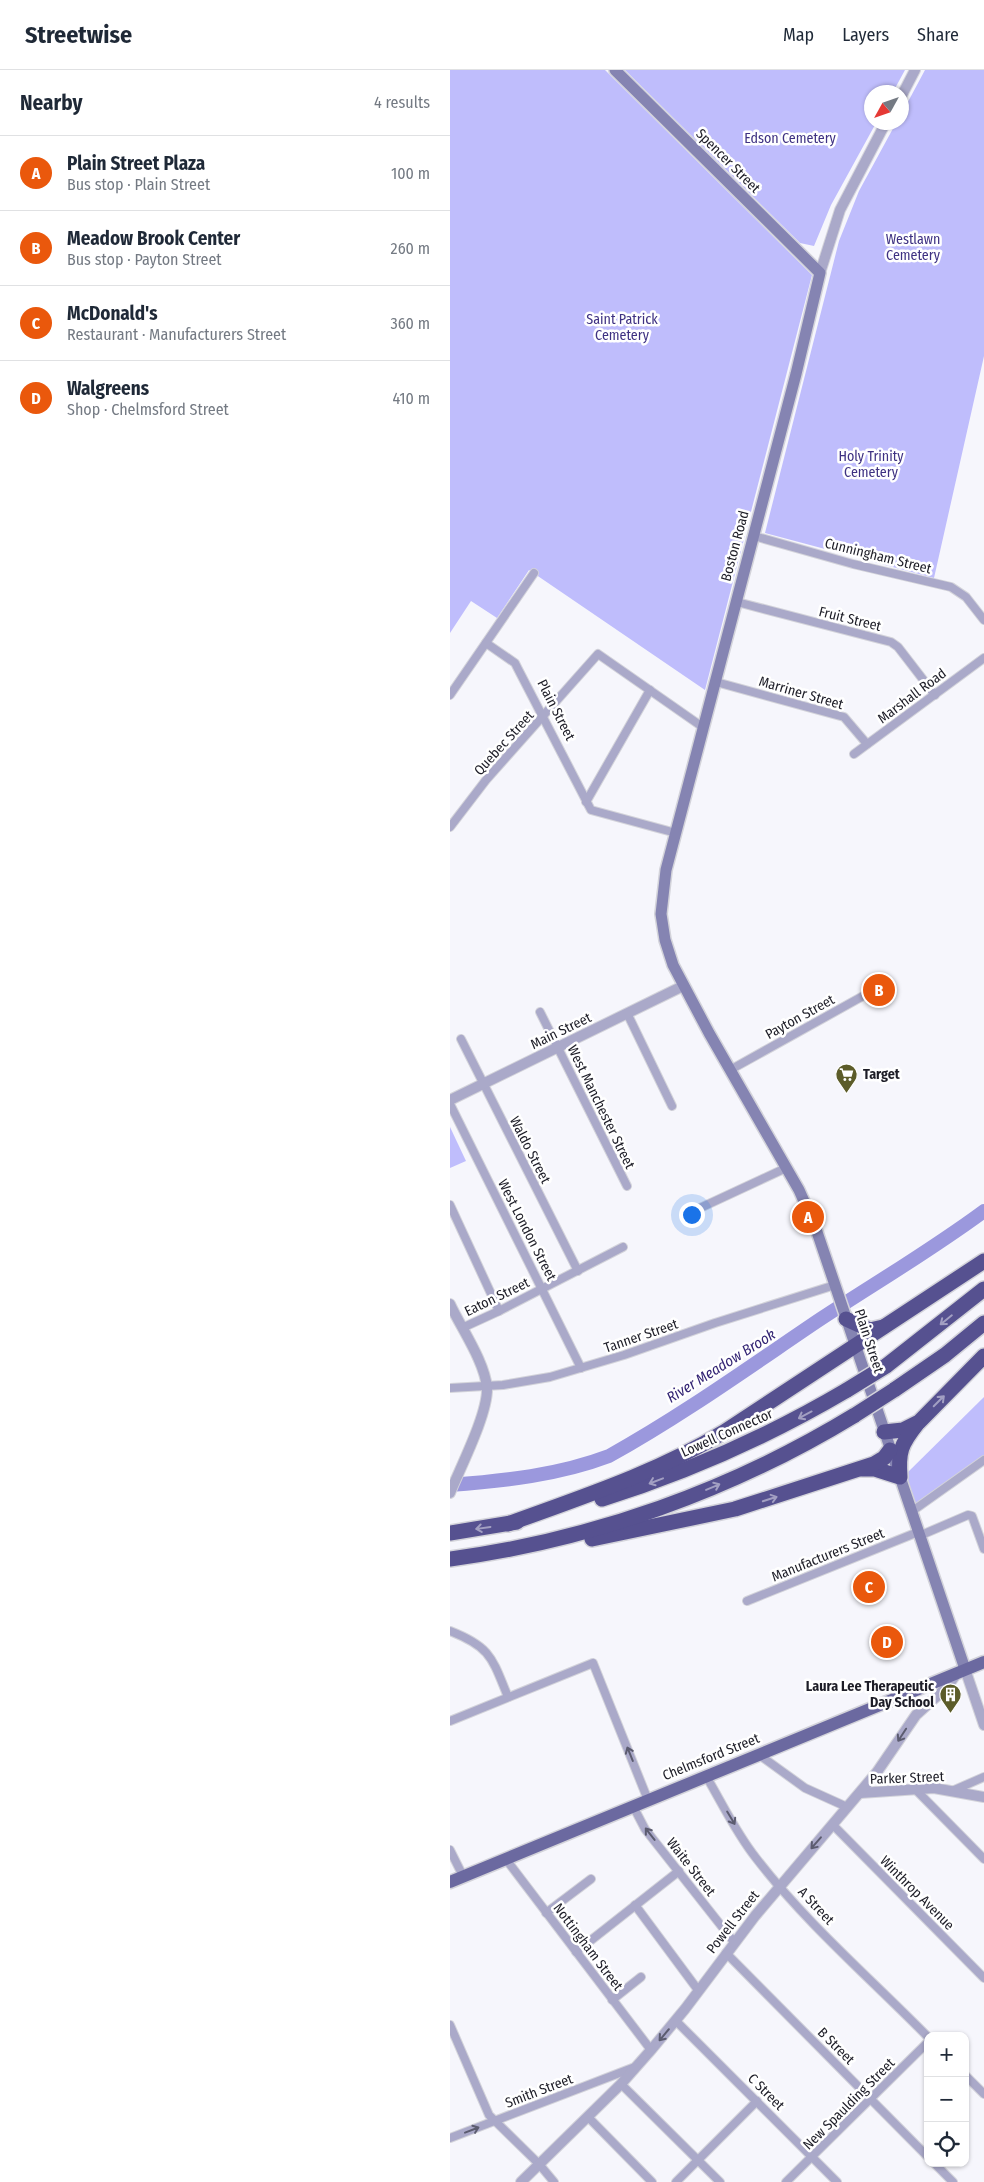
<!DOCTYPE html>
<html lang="en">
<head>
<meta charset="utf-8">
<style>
	body { margin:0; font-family:"Fira Sans Condensed",sans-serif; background:#f6f6f7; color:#1f2937 }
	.controls { position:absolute; right:15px; bottom:15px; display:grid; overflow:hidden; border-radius:10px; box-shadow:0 1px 4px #0004 }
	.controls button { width:45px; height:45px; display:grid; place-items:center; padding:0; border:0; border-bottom:1px solid #e0e1e3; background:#fff; color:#1f2937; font:25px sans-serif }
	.compass { position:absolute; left:414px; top:15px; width:45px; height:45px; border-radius:50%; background:#fff; box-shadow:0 1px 4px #0004; rotate:230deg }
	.you { position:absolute; left:241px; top:1144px; width:18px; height:18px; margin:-12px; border:4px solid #fff; border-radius:50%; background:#1a73e8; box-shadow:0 0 0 8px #1a73e833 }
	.badge { display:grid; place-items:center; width:32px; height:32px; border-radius:50%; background:#ea580c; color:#fff; font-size:16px; font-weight:700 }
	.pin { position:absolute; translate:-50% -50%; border:2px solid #fff; box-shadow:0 1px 5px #0006 }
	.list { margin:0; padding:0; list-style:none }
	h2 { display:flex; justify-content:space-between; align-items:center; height:65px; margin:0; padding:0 20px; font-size:21px }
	h2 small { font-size:16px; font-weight:400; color:#747a83 }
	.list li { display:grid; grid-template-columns:32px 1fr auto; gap:15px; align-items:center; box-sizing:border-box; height:75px; padding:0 20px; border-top:1px solid #e0e1e3 }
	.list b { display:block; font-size:19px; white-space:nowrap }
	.list p { margin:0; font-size:16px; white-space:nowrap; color:#747a83 }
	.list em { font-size:16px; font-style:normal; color:#747a83 }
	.icon { flex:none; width:28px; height:28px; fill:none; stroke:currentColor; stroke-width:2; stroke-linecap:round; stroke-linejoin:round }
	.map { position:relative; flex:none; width:534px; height:2112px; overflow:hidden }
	header { display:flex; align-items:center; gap:30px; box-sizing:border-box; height:70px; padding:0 25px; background:#fff; border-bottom:1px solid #e0e1e3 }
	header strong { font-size:24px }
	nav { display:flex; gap:28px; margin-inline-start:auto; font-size:18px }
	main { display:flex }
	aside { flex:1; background:#fff }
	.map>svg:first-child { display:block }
</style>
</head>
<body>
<header>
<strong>Streetwise</strong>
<nav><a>Map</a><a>Layers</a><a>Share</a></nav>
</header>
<main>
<aside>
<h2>Nearby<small>4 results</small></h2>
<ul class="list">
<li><span class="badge">A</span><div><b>Plain Street Plaza</b><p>Bus stop · Plain Street</p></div><em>100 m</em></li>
<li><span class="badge">B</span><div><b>Meadow Brook Center</b><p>Bus stop · Payton Street</p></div><em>260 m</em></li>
<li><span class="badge">C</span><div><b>McDonald's</b><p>Restaurant · Manufacturers Street</p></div><em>360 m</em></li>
<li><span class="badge">D</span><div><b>Walgreens</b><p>Shop · Chelmsford Street</p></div><em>410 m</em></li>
</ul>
</aside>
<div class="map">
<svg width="534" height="2112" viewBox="0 0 534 2112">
	<rect width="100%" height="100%" fill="#f6f6fc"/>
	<g fill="#bfbdfc">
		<path d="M0,0H155L362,205L255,620L79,500L47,548L21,531L0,563Z"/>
		<path d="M175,0H455L443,22H422V52L426,53L381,135L364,176L350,173Z"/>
		<path d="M475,0H534V286L484,508L315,463L389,171L409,121L446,53L452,52V43Z"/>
		<path d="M0,1057L16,1091L0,1098Z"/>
		<path d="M534,1327V1390L461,1442L454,1406Z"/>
	</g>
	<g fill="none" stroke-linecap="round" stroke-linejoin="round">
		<path stroke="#9b98dd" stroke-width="14" d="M0,1415C54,1411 109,1405 159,1386C231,1346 298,1298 366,1252C422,1215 480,1181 534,1141"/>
		<defs>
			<g id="minor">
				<path d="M304,466L403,494L501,517L516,527L534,550"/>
				<path d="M287,532L441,572L448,577L485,625"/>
				<path d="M36,573L65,593L68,599L141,740L226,763"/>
				<path d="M266,612L394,647L417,674"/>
				<path d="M0,625L84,503"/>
				<path d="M404,684L534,588"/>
				<path d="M136,732L200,620"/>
				<path d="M0,757L36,710L148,584L254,658"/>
				<path d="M90,942L177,1116"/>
				<path d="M177,943L222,1036"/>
				<path d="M11,969L128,1201"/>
				<path d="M280,1000L431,916"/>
				<path d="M0,1034L131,1298"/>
				<path d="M0,1135L49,1241"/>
				<path d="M235,1145L336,1098"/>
				<path d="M12,1258L49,1241L173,1177"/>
				<path d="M0,1318L53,1315L100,1307L174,1285L265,1253L385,1215"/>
				<path d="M461,1442L534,1390"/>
				<path d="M469,1466L518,1445L522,1446L534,1479"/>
				<path d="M297,1531L468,1462"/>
				<path d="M0,1561C41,1577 42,1588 58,1627"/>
				<path d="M0,1651L143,1593L198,1730"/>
				<path d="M308,1684L355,1718L397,1737"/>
				<path d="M256,1706C272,1733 286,1763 306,1788C356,1853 420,1908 478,1967"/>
				<path d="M465,1719L534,1789"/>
				<path d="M502,1721L534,1707"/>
				<path d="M183,1736L195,1759L284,1872"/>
				<path d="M383,1755L534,1908"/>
				<path d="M0,1780L13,1806"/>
				<path d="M55,1788L201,1980"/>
				<path d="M185,1835L248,1920"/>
				<path d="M96,1843L141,1809"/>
				<path d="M126,1882L229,1801"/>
				<path d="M276,1883L478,2087"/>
				<path d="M162,1930L191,1907"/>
				<path d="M226,1951L387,2112"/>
				<path d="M0,1955L39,2045L89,2094L104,2112"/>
				<path d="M515,2005L534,2024"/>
				<path d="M171,2014L270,2112"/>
				<path d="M138,2047L202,2112"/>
				<path d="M0,2068L185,1997"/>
				<path d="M484,2093L503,2112"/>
				<path d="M226,2112L307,2031"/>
				<path d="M336,2112L478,1972"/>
			</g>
			<g id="tertiary">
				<path d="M452,25L465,0"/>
				<path d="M370,203L390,140L436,52"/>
				<path d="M0,1030L233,916"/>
				<path d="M0,1234C11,1258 35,1292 37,1318C38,1344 10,1398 0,1423"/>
				<path d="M515,1599L534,1655"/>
				<path d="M410,1723L484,1718L534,1727"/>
				<path d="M71,2112L171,2014L201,1980L235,1939L305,1846L427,1702L466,1645L497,1617L507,1603"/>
			</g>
			<path id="secondary" d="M165,0L370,203L346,304L216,800L211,844L215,870L223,895L259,963L349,1120L365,1156L515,1599"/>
			<path id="primary" d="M0,1812L534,1592"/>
			<g id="motorway">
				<path d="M396,1249L420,1260L433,1257"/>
				<path d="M436,1296L534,1219"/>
				<path d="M444,1320L495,1285L534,1253"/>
				<path d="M434,1362L453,1360L469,1352L534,1286"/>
				<path d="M412,1399H425L450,1407C448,1382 451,1374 467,1354"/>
				<path d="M152,1429C238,1402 319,1366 397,1320"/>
				<path d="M58,1454C132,1427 206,1403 274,1362L534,1191"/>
				<path d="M0,1463L67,1452"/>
				<path d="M142,1469L285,1439L424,1394L434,1388L440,1380"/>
				<path d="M0,1489C143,1470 282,1420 405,1345"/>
			</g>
		</defs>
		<use href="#minor" stroke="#d3d3da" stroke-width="10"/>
		<use href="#tertiary" stroke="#d3d3da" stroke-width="12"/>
		<use href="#secondary" stroke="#d3d3da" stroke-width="14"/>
		<use href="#primary" stroke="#d3d3da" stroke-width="15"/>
		<use href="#motorway" stroke="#d3d3da" stroke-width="18"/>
		<use href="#minor" stroke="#aaa9c9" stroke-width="8"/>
		<use href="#tertiary" stroke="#aaa9c9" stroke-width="10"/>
		<use href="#secondary" stroke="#8584b2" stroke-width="11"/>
		<use href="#primary" stroke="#6b69a0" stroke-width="12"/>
		<use href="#motorway" stroke="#565190" stroke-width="15"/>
		<defs>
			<g id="motorway-bridge">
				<path d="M397,1320L436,1296"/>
				<path d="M405,1345L444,1320"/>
			</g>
		</defs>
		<use href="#motorway-bridge" stroke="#d3d3da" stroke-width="18" stroke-linecap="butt"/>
		<use href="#motorway-bridge" stroke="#565190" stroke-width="15"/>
	</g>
	<defs><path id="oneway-shaft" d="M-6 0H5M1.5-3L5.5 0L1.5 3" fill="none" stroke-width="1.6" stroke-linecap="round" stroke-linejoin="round" transform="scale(1.25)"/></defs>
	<g stroke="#a29fc2">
		<use href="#oneway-shaft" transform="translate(496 1250) rotate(141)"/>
		<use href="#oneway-shaft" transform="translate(489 1331) rotate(-45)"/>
		<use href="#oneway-shaft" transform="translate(355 1345) rotate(152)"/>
		<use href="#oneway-shaft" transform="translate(206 1411) rotate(159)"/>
		<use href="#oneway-shaft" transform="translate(263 1417) rotate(-23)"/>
		<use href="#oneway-shaft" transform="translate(320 1429) rotate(-18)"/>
		<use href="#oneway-shaft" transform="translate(33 1458) rotate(172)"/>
	</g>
	<g stroke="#5c5c70">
		<use href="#oneway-shaft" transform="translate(452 1665) rotate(123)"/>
		<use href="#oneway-shaft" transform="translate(180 1684) rotate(-112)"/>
		<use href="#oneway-shaft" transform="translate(281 1748) rotate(59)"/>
		<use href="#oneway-shaft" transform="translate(200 1764) rotate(-128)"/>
		<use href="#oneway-shaft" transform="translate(366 1773) rotate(131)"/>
		<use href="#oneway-shaft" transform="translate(214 1965) rotate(130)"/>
		<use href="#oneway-shaft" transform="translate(22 2060) rotate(-21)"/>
	</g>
	<defs>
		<symbol id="supermarket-pin" viewBox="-11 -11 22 30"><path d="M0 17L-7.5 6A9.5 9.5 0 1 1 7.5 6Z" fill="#5c5c29" stroke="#fff"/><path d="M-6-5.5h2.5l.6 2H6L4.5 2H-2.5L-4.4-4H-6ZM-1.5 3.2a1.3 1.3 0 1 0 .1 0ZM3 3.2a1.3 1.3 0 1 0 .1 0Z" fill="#fff"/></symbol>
		<symbol id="building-pin" viewBox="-11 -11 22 30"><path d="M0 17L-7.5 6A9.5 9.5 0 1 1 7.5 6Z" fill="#5c5c29" stroke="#fff"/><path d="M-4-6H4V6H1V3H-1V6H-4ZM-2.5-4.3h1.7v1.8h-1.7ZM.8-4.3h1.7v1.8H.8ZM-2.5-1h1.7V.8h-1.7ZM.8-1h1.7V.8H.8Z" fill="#fff"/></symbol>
	</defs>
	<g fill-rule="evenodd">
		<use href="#supermarket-pin" x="384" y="992" width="25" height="34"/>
		<use href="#building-pin" x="488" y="1612" width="25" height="34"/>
	</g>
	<g text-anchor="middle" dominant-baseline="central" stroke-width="5" stroke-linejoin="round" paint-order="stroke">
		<g font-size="14" fill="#3e3182" stroke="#fff">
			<text x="340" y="68">Edson Cemetery</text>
			<text x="463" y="169">Westlawn<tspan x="463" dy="16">Cemetery</tspan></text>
			<text x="172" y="249">Saint Patrick<tspan x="172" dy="16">Cemetery</tspan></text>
			<text x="421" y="386">Holy Trinity<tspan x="421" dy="16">Cemetery</tspan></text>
		</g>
		<g font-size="14" fill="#1d1d27" stroke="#fff">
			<text transform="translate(278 91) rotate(45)">Spencer Street</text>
			<text transform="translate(285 476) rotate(-75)">Boston Road</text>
			<text transform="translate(428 486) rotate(14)">Cunningham Street</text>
			<text transform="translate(400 549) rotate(14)">Fruit Street</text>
			<text transform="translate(351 623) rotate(16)">Marriner Street</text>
			<text transform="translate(462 626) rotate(-37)">Marshall Road</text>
			<text transform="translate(106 640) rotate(63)">Plain Street</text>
			<text transform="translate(54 673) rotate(-48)">Quebec Street</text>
			<text transform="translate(350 947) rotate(-29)">Payton Street</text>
			<text transform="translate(111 961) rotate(-26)">Main Street</text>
			<text transform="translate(151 1037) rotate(64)">West Manchester Street</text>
			<text transform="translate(80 1080) rotate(63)">Waldo Street</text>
			<text transform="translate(77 1160) rotate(63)">West London Street</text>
			<text transform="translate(47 1227) rotate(-26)">Eaton Street</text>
			<text transform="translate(191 1266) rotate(-19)">Tanner Street</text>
			<text transform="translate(419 1271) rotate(72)">Plain Street</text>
			<text transform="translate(277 1363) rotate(-24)">Lowell Connector</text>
			<text transform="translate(378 1485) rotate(-22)">Manufacturers Street</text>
			<text transform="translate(261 1687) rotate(-22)">Chelmsford Street</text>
			<text transform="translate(457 1708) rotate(-2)">Parker Street</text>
			<text transform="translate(241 1797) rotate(52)">Waite Street</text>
			<text transform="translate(467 1823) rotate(45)">Winthrop Avenue</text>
			<text transform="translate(366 1836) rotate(47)">A Street</text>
			<text transform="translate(283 1852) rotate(-52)">Powell Street</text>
			<text transform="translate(138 1877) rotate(53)">Nottingham Street</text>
			<text transform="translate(386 1976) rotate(45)">B Street</text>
			<text transform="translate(89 2021) rotate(-21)">Smith Street</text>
			<text transform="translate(316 2022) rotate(45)">C Street</text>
			<text transform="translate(399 2034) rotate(-45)">New Spaulding Street</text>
		</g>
		<g font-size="14" font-weight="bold" fill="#1d1d27" stroke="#fff" text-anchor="start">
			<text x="413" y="1004">Target</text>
			<text x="484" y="1616" text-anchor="end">Laura Lee Therapeutic<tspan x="484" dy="16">Day School</tspan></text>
		</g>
		<g font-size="15" font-style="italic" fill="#332474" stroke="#fff">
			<text transform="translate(271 1296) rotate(-32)">River Meadow Brook</text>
		</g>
	</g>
</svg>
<div class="controls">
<button>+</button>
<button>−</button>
<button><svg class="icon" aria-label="locate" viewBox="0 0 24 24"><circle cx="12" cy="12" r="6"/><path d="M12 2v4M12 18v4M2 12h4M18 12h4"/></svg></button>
</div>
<svg class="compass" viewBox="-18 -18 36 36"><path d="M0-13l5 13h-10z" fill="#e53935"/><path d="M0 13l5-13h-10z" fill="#747a83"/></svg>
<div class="you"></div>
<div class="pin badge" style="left:358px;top:1147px">A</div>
<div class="pin badge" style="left:429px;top:920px">B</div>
<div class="pin badge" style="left:419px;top:1517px">C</div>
<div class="pin badge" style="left:437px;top:1572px">D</div>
</div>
</main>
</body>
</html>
